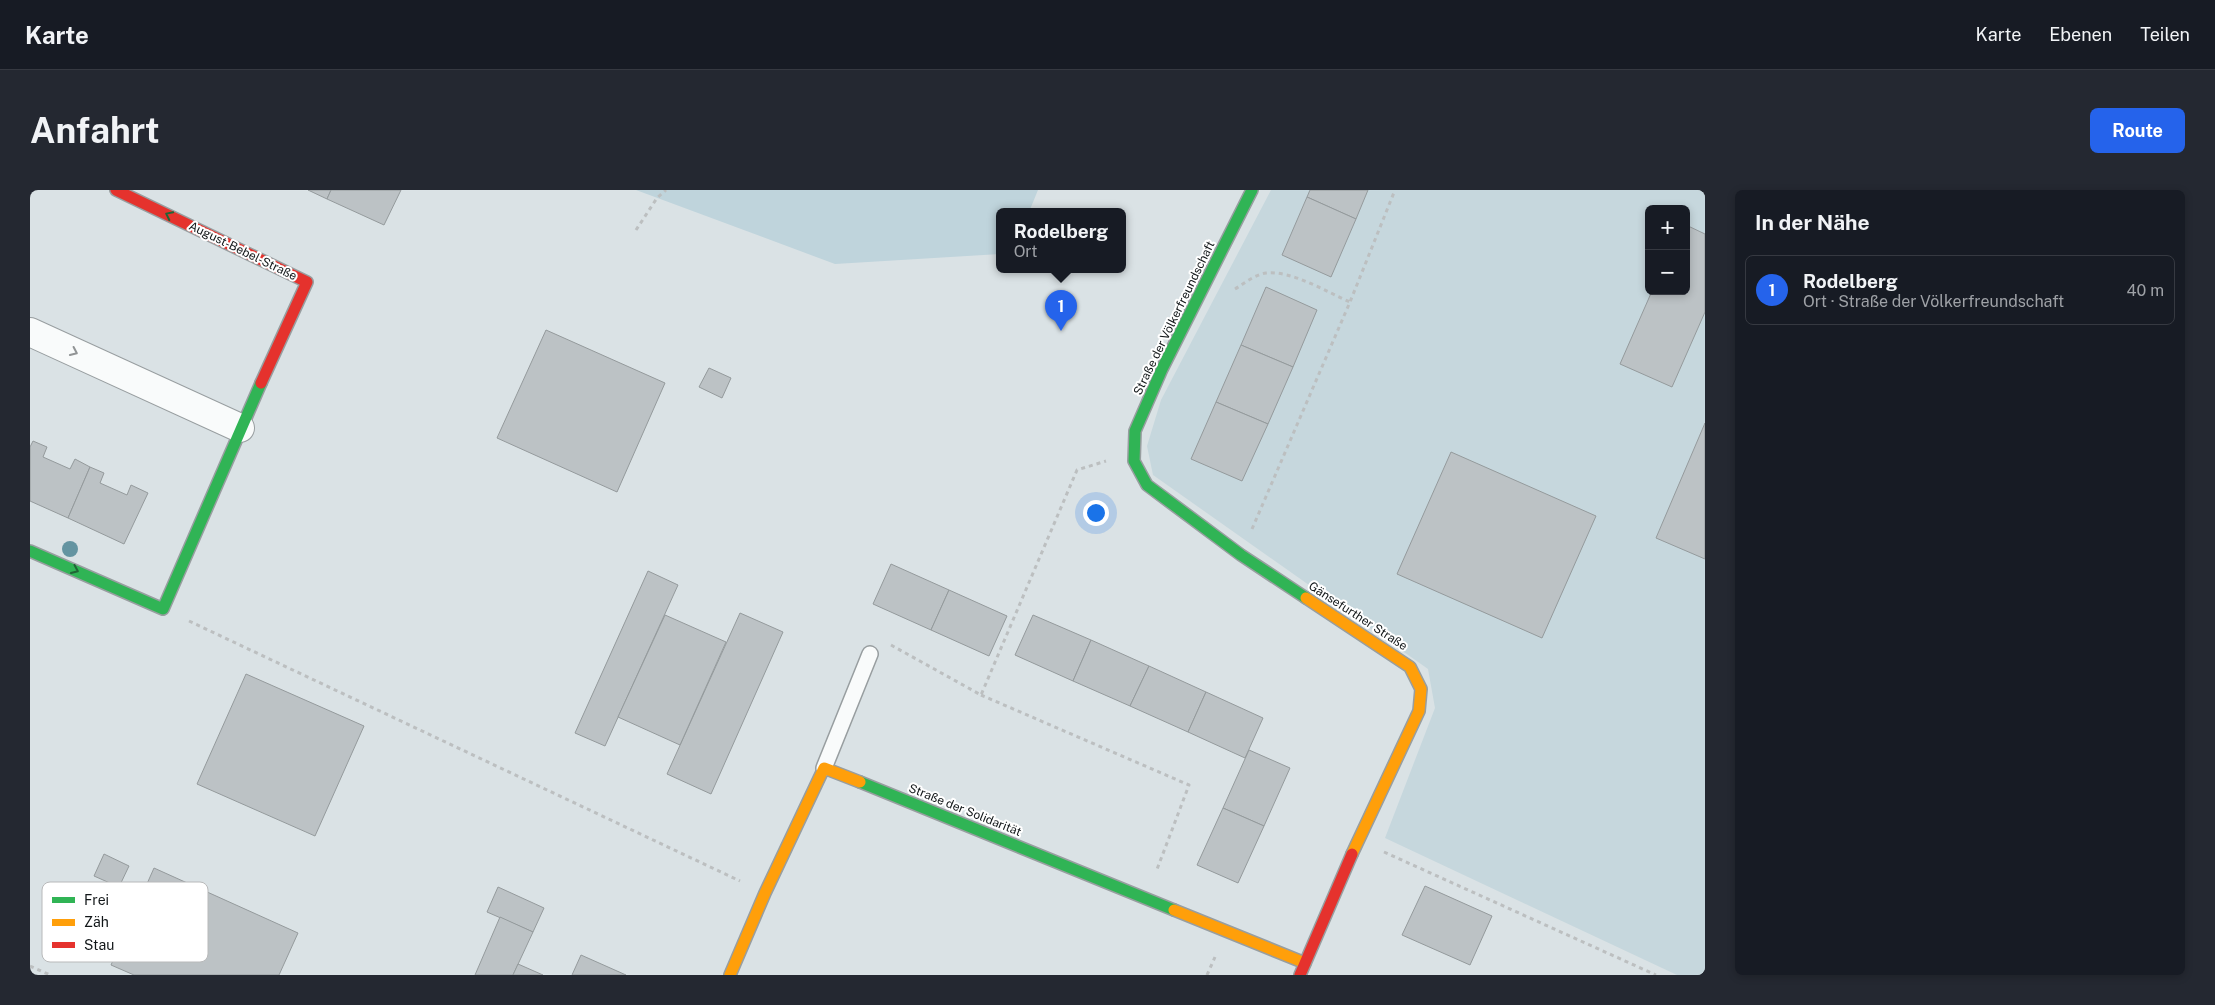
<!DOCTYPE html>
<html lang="de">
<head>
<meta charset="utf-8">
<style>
	body { margin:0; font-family:"Public Sans",sans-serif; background:#242831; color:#f1f3f6 }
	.controls { position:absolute; right:15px; top:15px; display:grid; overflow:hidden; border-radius:8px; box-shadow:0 2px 8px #0003 }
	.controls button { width:45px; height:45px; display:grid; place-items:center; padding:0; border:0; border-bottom:1px solid #363941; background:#171b24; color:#f1f3f6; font:25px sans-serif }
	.you { position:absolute; left:1065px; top:322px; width:18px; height:18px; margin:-12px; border:4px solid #fff; border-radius:50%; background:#1a73e8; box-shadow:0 0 0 8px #1a73e833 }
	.badge { display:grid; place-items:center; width:32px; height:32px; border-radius:50%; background:#2563eb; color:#fff; font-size:16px; font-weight:700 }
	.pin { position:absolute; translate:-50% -41px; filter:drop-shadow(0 1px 2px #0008) }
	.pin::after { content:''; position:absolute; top:26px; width:18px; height:15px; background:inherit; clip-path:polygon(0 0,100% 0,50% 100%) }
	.popup { position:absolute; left:966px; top:18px; width:130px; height:65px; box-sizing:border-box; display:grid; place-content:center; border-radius:8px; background:#171b24; filter:drop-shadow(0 1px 4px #0005); font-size:16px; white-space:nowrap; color:#9ea1a6 }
	.popup b { font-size:19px; color:#f1f3f6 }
	.popup::after { content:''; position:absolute; left:50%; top:100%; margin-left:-10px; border:10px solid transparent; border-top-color:#171b24 }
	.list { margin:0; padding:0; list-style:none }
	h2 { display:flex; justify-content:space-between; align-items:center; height:65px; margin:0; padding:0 20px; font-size:21px }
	h2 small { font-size:16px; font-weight:400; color:#9ea1a6 }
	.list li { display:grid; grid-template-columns:32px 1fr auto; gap:15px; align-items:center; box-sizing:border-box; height:70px; margin:0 10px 10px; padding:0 10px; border:1px solid #363941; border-radius:8px }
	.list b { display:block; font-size:19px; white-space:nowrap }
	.list p { margin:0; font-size:16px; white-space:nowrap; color:#9ea1a6 }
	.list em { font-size:16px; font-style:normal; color:#9ea1a6 }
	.map { position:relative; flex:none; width:1675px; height:785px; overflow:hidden; border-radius:8px }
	header { display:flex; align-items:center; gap:30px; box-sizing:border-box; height:70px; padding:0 25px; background:#171b24; border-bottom:1px solid #363941 }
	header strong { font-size:24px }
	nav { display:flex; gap:28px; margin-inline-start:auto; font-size:18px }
	.intro { display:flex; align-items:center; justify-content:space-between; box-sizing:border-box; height:120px; padding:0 30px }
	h1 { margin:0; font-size:35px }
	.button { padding:12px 22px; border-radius:8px; background:#2563eb; color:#fff; font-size:18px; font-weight:700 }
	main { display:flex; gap:30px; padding:0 30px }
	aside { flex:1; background:#171b24; border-radius:8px; box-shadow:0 2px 8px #0003 }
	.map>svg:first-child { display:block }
</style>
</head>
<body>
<header>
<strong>Karte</strong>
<nav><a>Karte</a><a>Ebenen</a><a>Teilen</a></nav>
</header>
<div class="intro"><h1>Anfahrt</h1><a class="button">Route</a></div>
<main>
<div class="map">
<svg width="1675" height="785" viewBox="0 0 1675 785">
	<rect width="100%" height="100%" fill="#dae2e5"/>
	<path fill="#c6d7dd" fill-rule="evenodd" d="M1241,0H1675V785H1647L1355,648L1405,518L1398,479L1123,285L1117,256L1131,210ZM1619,19H1656V101H1619Z"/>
	<path fill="#bfd4dc" d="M606,0H1008L999,22H970V64L805,74Z"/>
	<g fill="#bcc2c5" stroke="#949a9c">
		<path d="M278,0H301L297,9Z"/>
		<path d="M301,0H371L354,35L297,9Z"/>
		<path d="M1280,0H1338L1326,29L1277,7Z"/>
		<path d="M1277,7L1326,29L1301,87L1252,65Z"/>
		<path d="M1656,35L1675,44V122L1642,197L1590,174L1622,101H1656Z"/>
		<path d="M1236,97L1287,120L1263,177L1211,155Z"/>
		<path d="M516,140L635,193L587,302L467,248Z"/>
		<path d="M1211,155L1263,177L1238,234L1186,212Z"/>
		<path d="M679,178L701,188L692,208L669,197Z"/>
		<path d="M1186,212L1238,234L1212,291L1161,269Z"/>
		<path d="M1675,233V369L1626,348Z"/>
		<path d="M3,251L17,257L13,267L40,279L45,269L60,277L38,328L0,311V257Z"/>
		<path d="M1421,262L1566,326L1512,448L1367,384Z"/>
		<path d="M60,277L74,283L70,293L97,305L101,295L118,303L94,354L38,328Z"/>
		<path d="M861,374L919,400L901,440L843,414Z"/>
		<path d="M618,381L648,395L575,556L545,543Z"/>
		<path d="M919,400L977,426L959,466L901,440Z"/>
		<path d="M710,423L753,442L681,604L637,584Z"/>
		<path d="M635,425L696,452L650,555L588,527Z"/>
		<path d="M1003,425L1061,450L1043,491L985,465Z"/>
		<path d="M1061,450L1119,476L1100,516L1043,491Z"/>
		<path d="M1119,476L1176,502L1158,542L1100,516Z"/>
		<path d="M216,484L334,536L285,646L167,594Z"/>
		<path d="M1176,502L1233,528L1215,568L1158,542Z"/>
		<path d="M1219,560L1260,578L1234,636L1193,618Z"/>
		<path d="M1193,618L1234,636L1208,693L1167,675Z"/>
		<path d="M74,664L99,676L89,697L64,686Z"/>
		<path d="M124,678L268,743L249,785H104L81,775Z"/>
		<path d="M1395,696L1462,726L1440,775L1372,745Z"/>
		<path d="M468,697L514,718L503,742L457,722Z"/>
		<path d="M470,727L503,742L483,785H445Z"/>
		<path d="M551,765L596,785H542Z"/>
		<path d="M488,774L513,785H483Z"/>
	</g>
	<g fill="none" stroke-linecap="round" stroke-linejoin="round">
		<defs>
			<path id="lane" d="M794,578L840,464"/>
			<path id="street" d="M0,142L210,238"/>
			<g id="fast">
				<path d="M1222,0L1132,179L1105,241L1104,271L1117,295L1211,365L1276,408"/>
				<path d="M0,361L133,419L231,193"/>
				<path d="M830,592L1144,720"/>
			</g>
			<g id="slow">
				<path d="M1276,408L1380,477L1391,499L1389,521L1322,664"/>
				<path d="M1144,720L1275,773"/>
				<path d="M700,785L735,703L794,578L830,592"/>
			</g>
			<g id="jam">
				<path d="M86,0L277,92L231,193"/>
				<path d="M1270,785L1322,664"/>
			</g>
		</defs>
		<use href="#lane" stroke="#989ea0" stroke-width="18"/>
		<use href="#street" stroke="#989ea0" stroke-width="30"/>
		<use href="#fast" stroke="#989ea0" stroke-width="14"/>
		<use href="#slow" stroke="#989ea0" stroke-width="14"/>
		<use href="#jam" stroke="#989ea0" stroke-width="14"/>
		<g stroke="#bcbfc0" stroke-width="3" stroke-dasharray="4 4" stroke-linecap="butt">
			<path d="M606,40L627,8L636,0"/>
			<path d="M1205,99C1215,93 1224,85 1236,83C1261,80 1297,102 1320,112"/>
			<path d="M1222,339L1320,112L1365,0"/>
			<path d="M159,431L710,691"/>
			<path d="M861,455L951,505L1047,280L1076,271"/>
			<path d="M951,505L1159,595L1126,682"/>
			<path d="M1354,662L1626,785"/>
			<path d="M0,776L20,785"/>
			<path d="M1177,785L1185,767"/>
		</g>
		<use href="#lane" stroke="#f9fbfb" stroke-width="15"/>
		<use href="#street" stroke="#f9fbfb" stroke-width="28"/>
		<use href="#fast" stroke="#30b455" stroke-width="11"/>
		<use href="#slow" stroke="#ff9f0a" stroke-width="11"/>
		<use href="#jam" stroke="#e5322d" stroke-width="11"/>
	</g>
	<circle fill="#6494a1" cx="40" cy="359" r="8"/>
	<defs><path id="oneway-chevron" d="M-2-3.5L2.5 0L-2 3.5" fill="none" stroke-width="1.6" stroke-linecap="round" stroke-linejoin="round" transform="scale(1.25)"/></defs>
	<g stroke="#206536">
		<use href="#oneway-chevron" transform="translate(139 25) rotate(-154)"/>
		<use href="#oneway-chevron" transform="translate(45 380) rotate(24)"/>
	</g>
	<use stroke="#919495" href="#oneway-chevron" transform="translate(44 162) rotate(25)"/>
	<g text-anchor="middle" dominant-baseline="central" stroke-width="4" stroke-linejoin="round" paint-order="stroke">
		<g font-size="12" fill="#111618" stroke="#fff">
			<text transform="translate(213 61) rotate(26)">August-Bebel-Straße</text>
			<text transform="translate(1144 128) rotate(-64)">Straße der Völkerfreundschaft</text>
			<text transform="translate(1328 426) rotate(33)">Gänsefurther Straße</text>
			<text transform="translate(935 620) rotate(22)">Straße der Solidarität</text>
		</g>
	</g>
	<rect x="12" y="692" width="166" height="80" rx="8" fill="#fff" stroke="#b8b9ba" stroke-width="1"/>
	<rect x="22" y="707" width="23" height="6" fill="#30b455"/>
	<rect x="22" y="729" width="23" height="7" fill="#ff9f0a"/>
	<rect x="22" y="752" width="23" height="6" fill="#e5322d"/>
	<g font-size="14" fill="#111618">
		<text x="54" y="715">Frei</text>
		<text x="54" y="737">Zäh</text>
		<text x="54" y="760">Stau</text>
	</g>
</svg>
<div class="controls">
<button>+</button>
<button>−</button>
</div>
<div class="you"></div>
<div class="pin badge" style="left:1031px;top:141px">1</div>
<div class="popup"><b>Rodelberg</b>Ort</div>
</div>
<aside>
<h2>In der Nähe<small></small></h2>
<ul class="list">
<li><span class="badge">1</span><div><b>Rodelberg</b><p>Ort · Straße der Völkerfreundschaft</p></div><em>40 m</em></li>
</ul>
</aside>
</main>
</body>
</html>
